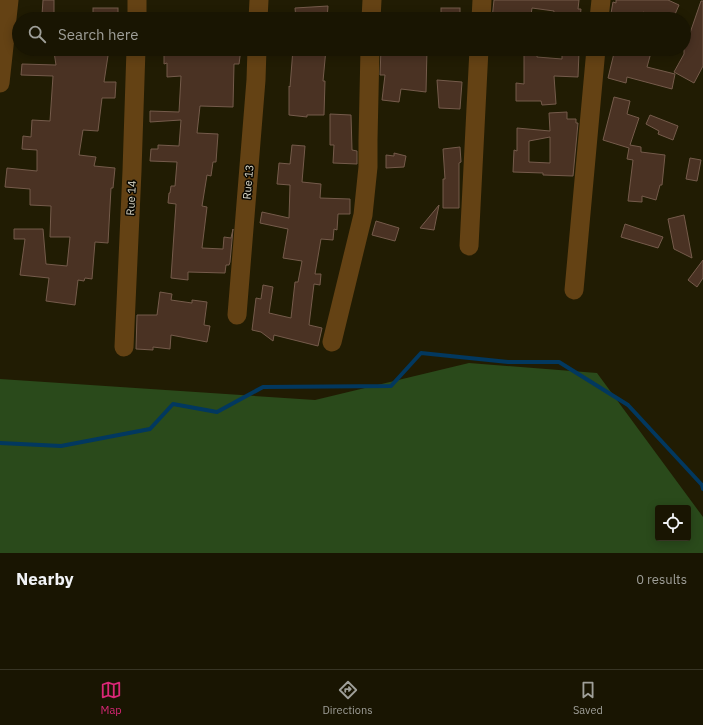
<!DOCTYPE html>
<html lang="en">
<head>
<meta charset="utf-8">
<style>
	body { margin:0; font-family:"IBM Plex Sans",sans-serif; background:#221e0c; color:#f1f3f6 }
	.controls { position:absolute; right:12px; bottom:12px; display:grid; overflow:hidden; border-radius:4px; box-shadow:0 2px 10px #0003 }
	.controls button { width:36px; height:36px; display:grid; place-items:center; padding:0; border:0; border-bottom:1px solid #373424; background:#191502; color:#f1f3f6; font:20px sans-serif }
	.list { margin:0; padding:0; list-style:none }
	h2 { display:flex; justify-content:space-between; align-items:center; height:52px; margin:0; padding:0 16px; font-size:17px }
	h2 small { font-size:13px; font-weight:400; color:#9f9f99 }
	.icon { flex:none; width:22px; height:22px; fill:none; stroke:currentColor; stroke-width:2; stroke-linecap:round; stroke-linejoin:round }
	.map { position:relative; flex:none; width:703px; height:553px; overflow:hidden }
	.search { position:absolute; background:#191502; box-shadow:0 2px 10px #0003; left:12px; right:12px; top:12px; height:44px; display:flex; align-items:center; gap:10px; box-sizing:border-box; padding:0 14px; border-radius:22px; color:#9f9f99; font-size:15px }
	.sheet { height:116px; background:#191502 }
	nav { display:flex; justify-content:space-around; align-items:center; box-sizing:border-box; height:56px; border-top:1px solid #373424; background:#191502; font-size:11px; color:#9f9f99 }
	nav a { display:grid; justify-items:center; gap:2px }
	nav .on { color:#db2777 }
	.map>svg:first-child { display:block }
</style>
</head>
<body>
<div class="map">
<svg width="703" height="553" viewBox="0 0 703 553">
	<rect width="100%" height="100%" fill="#211c03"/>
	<path fill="#2a4a1b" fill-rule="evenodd" d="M469,363L597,373L703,517V553H0V379L315,400ZM658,508H688V538H658Z"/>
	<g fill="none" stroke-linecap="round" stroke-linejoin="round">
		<path stroke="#02385f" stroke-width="4" d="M0,443L61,446L150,429L173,404L217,412L263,387L391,386L421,353L508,362H559L628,405L702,485L703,489"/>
	</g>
	<g fill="#4a3223" stroke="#755b4b" fill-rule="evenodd">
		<path d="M43,0H54V15H42Z"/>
		<path d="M494,0H579L578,9H581L580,19H553L554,11L532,8L531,15L521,14L520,19H492Z"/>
		<path d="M616,0H668L679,5L673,19H659L643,12L641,19H610L613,2L616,3Z"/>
		<path d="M701,1H703V66L694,83L674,72L684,54V31L690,33Z"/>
		<path d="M328,6L327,19H296L295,8Z"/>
		<rect x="93" y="8" width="25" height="11"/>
		<rect x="441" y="8" width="19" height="11"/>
		<path d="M76,49H109L104,82H116L115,98H102L98,131L83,130L79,155L96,157L94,166L115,168L113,188H111L108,243L95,242L92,279L85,278L84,281L78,280L75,305L46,301L49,278L20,275L25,239H14V229H43L46,264L67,266L70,237H50L51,206L30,205V189L5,187L7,168L37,171V150L22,149L23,136L31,137L32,120L50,121L53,76L21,75L22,64L56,65L54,52L76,51Z"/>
		<path d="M164,49H241L239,64H234L233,107L200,106L197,133L218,134L216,162H213L211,176L207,175L202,206L207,207L202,248L223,249L224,237L231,238L233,229L230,262L229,265H226L225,273L188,272V280L171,278L176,204L168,203L169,193H170L171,186H175L177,162L150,161L151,149H158V145L179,146L181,120L150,122V111L179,112L181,76L167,77V63L164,64Z"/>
		<path d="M293,49H326L323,81H325L324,115H307V117L289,115V86L290,87Z"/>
		<path d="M381,49H427L426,92L401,89L399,102L382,100L385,75H380Z"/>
		<path d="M524,49H537V57L562,59V51L579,52L578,77L554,76L556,104L542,105L541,101H516V83L524,84Z"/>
		<path d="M615,49H652L647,67L675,74L672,89L627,77L626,83L608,78Z"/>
		<path d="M437,80L462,82L460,109L439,108Z"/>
		<path d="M614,97L630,101L627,114L639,118L630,145L641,147V152L665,155L662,185H660L656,200L642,196V202L628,201L633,160L627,159L629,148L603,140Z"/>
		<path d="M567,112V119H576V123H578L573,176L543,175V173L513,172L514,150L517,151V128L550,131L549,113ZM550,137V163L529,162V141Z"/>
		<path d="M330,114L351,115L352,150L357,151V164L333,163L334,145H330Z"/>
		<path d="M650,115L678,126L673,140L658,134L659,131L646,124Z"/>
		<path d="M292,145L305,146L302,182L321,184L320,198L350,199V214H338L337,230L334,229L333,240L321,239L315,274H321L320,285L314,284L309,325L322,328L318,346L274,335L273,341L261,332L252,330L256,298L261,299L263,285L273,287L269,313L291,318L295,282H298L302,261L283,258L288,229L260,223L262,212L289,218L290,185L277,184L279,163L290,164Z"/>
		<path d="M460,147L461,162L459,163V208H443V179H445L443,149Z"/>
		<path d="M394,153L406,156L404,167L386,168V155L394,156Z"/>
		<path d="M690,158L701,160L697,181L686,179Z"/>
		<path d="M439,205L434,230L420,228Z"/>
		<path d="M684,215L692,258L674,249L668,219Z"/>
		<path d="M376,221L399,228L395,241L372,235Z"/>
		<path d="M625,224L663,237L658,248L621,237Z"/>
		<path d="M703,260V278L697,287L688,280Z"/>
		<path d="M160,292L172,294L171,300L192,303V300L207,302L204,325L210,326L207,342L171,335L170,349L153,347V350L136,349L137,315H157Z"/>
	</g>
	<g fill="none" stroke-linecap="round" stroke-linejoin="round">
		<g stroke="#644214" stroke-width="19">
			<path d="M137,19V0"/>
			<path d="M258,19L259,0"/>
			<path d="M371,19L372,0"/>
			<path d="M481,19L482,0"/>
			<path d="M599,19L601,0"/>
			<path d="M0,83L9,0"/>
			<path d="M469,246L479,49"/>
			<path d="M574,290L596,49"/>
			<path d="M237,315L256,80L257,49"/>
			<path d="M332,342L363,215L368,167V140L370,49"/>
			<path d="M124,347L132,171L136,49"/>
		</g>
	</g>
	<g text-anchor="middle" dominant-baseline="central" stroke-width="3" stroke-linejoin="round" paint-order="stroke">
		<g font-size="11" fill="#dddaca" stroke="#090701">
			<text transform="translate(248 182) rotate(-85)">Rue 13</text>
			<text transform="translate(131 198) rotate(-87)">Rue 14</text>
		</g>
	</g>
</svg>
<div class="controls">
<button><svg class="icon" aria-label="locate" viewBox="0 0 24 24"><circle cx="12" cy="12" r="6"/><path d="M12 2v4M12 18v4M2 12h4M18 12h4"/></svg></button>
</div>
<div class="search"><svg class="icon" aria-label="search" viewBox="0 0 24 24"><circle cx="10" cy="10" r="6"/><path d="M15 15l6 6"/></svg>Search here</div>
</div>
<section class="sheet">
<h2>Nearby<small>0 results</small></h2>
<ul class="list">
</ul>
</section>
<nav>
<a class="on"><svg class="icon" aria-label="map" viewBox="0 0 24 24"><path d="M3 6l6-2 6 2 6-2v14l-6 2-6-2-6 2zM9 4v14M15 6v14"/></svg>Map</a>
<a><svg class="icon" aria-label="directions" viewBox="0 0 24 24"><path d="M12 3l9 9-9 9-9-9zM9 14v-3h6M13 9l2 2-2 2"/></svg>Directions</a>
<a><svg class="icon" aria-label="saved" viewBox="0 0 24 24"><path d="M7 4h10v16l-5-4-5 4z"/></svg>Saved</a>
</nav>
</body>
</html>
